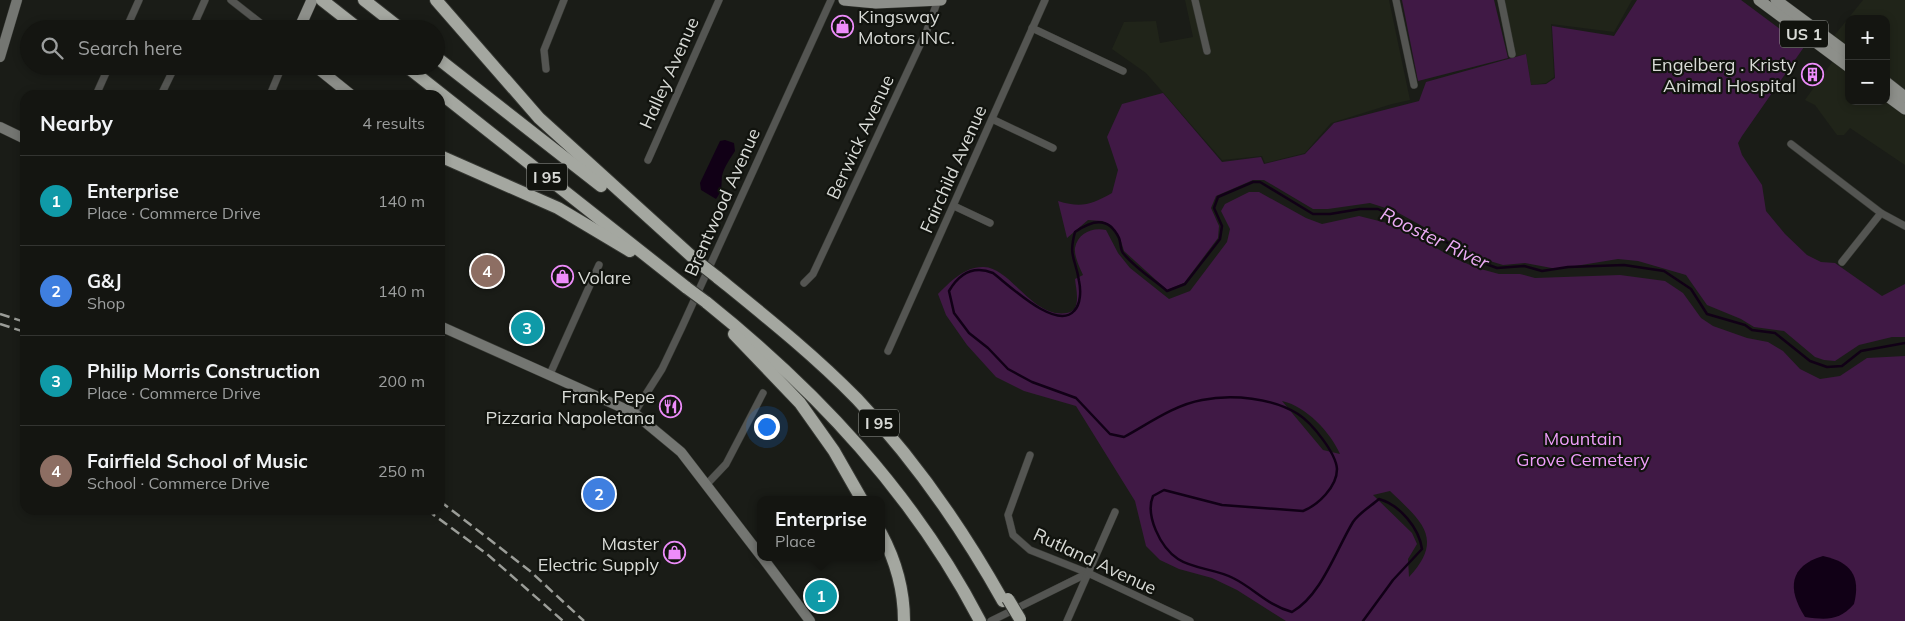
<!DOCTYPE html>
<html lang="en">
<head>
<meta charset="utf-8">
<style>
	body { margin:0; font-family:Mulish,sans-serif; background:#21221f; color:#f1f3f6 }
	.controls { position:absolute; right:15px; top:15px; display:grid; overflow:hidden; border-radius:10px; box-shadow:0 2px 8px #0003 }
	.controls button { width:45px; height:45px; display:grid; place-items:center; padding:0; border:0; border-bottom:1px solid #333431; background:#141511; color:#f1f3f6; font:25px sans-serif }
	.you { position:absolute; left:766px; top:426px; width:18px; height:18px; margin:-12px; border:4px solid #fff; border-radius:50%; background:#1a73e8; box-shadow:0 0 0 8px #1a73e833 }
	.badge { display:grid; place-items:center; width:32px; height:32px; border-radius:50%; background:#ed8cfa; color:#fff; font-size:16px; font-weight:700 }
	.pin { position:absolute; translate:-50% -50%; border:2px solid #fff; box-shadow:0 1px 5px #0006 }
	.popup { position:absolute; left:757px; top:496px; width:128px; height:65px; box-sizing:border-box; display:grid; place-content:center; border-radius:10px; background:#141511; filter:drop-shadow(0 1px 4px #0005); font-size:16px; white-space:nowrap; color:#9d9f9f }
	.popup b { font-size:19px; color:#f1f3f6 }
	.popup::after { content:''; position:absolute; left:50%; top:100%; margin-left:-10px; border:10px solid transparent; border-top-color:#141511 }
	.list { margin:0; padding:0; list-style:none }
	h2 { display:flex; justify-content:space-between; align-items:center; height:65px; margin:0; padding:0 20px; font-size:21px }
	h2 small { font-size:16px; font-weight:400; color:#9d9f9f }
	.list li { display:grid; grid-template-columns:32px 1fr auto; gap:15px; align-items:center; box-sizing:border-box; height:90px; padding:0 20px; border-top:1px solid #333431 }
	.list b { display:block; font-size:19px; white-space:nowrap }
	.list p { margin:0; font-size:16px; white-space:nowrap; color:#9d9f9f }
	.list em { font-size:16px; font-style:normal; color:#9d9f9f }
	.icon { flex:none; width:28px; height:28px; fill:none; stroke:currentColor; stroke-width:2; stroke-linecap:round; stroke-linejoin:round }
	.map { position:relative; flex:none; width:1905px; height:621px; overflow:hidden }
	.search { position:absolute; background:#141511; box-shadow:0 2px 8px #0003; left:20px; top:20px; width:425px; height:55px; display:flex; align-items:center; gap:12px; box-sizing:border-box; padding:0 18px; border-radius:28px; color:#9d9f9f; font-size:19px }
	.panel { position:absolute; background:#141511; box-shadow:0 2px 8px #0003; left:20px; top:90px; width:425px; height:425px; border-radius:15px }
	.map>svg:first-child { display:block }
</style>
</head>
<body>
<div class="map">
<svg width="1905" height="621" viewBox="0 0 1905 621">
	<rect width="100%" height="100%" fill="#1a1c17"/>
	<g fill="#202419" fill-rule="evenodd">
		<path d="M1185,0H1389L1410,100L1392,104L1331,123L1305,153L1265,163L1262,156L1222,160L1146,73L1112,49L1124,22L1156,21L1160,43L1193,37Z"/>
		<path d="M1505,0H1632L1614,32L1551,24L1554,77L1546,83L1531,85L1526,54L1513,57Z"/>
		<path d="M1863,0H1905V165L1850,128L1844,135H1837L1815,105L1805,100L1845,44L1834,36ZM1849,19H1886V101H1849Z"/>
	</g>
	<g fill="#401945" fill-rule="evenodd">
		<path d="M1402,0H1494L1508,58L1418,81Z"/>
		<path d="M1637,0H1741L1804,47L1742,136L1738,143L1742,155L1762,185L1766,211L1785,234L1807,255L1821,262L1835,263L1882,296L1905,284V337H1892L1859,345L1835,361L1824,360L1815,357L1784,331L1754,327L1741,319L1707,305L1686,275L1638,261L1618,259L1557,269L1525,263L1503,265L1480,258L1395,211L1370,203L1328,209H1313L1264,180H1253L1216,196L1211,208L1219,226L1218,238L1184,283L1167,290L1124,251L1120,238L1112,226L1102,221L1088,220L1067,238L1058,201C1081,208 1091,205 1112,193L1118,170L1107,137L1122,104L1163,93L1222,162L1261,157L1264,164L1305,154L1334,123L1419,101L1426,82L1526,54L1531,85L1546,84L1555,78L1552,26L1614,36Z"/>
		<path d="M1249,192H1259L1306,218L1322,224L1359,216L1395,225L1454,258L1477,268L1499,274H1520L1535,278L1620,275L1665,281L1683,293L1701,318L1713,326L1747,338L1768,342L1783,351L1800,369L1820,379L1840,376L1867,358L1905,356V621H1286L1237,590L1212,578L1179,569L1160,560L1146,546L1135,501L1076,406L1024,391L996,377L967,345L946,315L938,294C950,282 965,266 984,267C1011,268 1033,319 1067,313C1082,310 1076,290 1075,279L1083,275C1080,268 1074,256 1075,248C1078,233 1092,227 1106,230L1118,253L1130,268L1169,299L1190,291L1227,242L1230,229L1221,211L1225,204ZM1282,401C1306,406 1331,433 1340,454L1323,450ZM1390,491C1421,521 1445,538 1409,577L1408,559L1417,544L1412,533L1373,495Z"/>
	</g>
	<g fill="#110016">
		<path d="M725,140L734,143L735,151C730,159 724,167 722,176C721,186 723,190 716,199L701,190L700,183L720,141Z"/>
		<path d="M1823,556C1851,562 1861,576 1854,604C1839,621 1826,620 1805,617C1787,589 1789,566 1823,556Z"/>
	</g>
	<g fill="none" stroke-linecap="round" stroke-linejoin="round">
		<path stroke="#110016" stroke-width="2.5" d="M1363,621L1393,580L1422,549C1419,528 1400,505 1379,499C1371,506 1359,513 1353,522C1336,550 1321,596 1292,612C1267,605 1255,589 1233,578C1216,569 1193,569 1178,559C1160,547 1145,515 1153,496L1164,490L1222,505L1303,511C1318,505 1337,487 1337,469C1336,453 1312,423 1298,414C1273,398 1232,394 1202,400C1174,405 1148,424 1124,437L1110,434L1076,398L1032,382L1008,369L988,348L969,333L954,313L949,291C959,274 973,265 993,273C1009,285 1056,331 1074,311C1081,304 1081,290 1079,281C1076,259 1068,257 1075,232C1091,221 1108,215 1119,238C1121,243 1120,249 1123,253C1135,268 1153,279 1167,291L1185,284L1220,239L1222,226L1214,208L1218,197L1253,182H1260L1313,214H1330L1360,209H1378L1452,245L1478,261L1497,268L1524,266L1542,271L1568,267L1624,265L1664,271L1691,289L1707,314L1745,325L1752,330L1775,333L1810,361L1827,367L1842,366L1861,351L1905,343"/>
		<defs>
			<g id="street">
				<path d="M231,0L268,29"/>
				<path d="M1195,0L1207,51"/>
				<path d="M1396,0L1414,85"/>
				<path d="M1501,0L1512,54"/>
				<path d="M1032,28L1123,71"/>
				<path d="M126,29L139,0"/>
				<path d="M192,29L205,0"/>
				<path d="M282,29L302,23"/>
				<path d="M546,69L544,50L564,0"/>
				<path d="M96,95L109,66"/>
				<path d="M161,95L175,66"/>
				<path d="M270,95L282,66"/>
				<path d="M992,119L1053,148"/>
				<path d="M1791,144L1881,213"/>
				<path d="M648,160L719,0"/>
				<path d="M954,206L990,223"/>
				<path d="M1842,262L1881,213L1905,226"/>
				<path d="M804,283L813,274L927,30L938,0"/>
				<path d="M888,351L1045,0"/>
				<path d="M550,374L599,265"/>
				<path d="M634,413L662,369L682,327L831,0"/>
				<path d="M1030,455L1008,515L1013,535L1030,550L1088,573L1190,621"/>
				<path d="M707,484L726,464L763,393"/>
				<path d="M991,621L1088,573"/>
				<path d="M1067,621L1115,512"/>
			</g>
			<g id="secondary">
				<path d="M0,57L17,0"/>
				<path d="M0,127L25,139"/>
				<path d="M440,326L634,413L681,452L761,556"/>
				<path d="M762,557L810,621"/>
			</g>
			<g id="primary">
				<path d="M844,0L876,3L941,0"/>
				<path d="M1759,0L1849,67"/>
				<path d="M1776,0L1849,54"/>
				<path d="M299,29L312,0"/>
				<path d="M315,66L351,95"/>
				<path d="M1886,82L1905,97"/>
				<path d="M1886,95L1905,109"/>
			</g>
			<g id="highway">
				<path d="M322,0L359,29"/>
				<path d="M364,0L401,29"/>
				<path d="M436,0L539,118L699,263"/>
				<path d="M436,57L601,186"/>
				<path d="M406,66L687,288"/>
				<path d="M440,156L558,208L630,251"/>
				<path d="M717,277C765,316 814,355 857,399C915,460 962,528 1003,601"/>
				<path d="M706,302C817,391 914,494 980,621"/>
				<path d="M734,334L800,403L834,451L862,500"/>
				<path d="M881,533C896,561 904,590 904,621"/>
			</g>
		</defs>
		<use href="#street" stroke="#353732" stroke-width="8"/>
		<use href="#secondary" stroke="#353732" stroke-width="11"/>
		<use href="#primary" stroke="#353732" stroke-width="12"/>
		<use href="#highway" stroke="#353732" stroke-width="14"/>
		<use href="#street" stroke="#545552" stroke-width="7"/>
		<use href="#secondary" stroke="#747672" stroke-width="10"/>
		<use href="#primary" stroke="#8d8f8a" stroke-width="11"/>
		<use href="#highway" stroke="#a4a7a0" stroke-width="12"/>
		<g stroke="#9b9d98" stroke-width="2.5" stroke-dasharray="10 5" stroke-linecap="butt">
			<path d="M0,314L25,322"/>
			<path d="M0,324L25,332"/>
			<path d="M440,501L530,571L584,621"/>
			<path d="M427,510L487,554L563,621"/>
		</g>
		<defs>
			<g id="highway-bridge">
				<path d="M699,263L717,277"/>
				<path d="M687,288L706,302"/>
				<path d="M1008,599L1020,619"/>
			</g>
		</defs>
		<use href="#highway-bridge" stroke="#353732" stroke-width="14" stroke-linecap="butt"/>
		<use href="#highway-bridge" stroke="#a4a7a0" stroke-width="12"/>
	</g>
	<defs>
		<symbol id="shop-ring" viewBox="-11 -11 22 22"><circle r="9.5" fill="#11130e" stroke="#ed8cfa" stroke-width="1.5"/><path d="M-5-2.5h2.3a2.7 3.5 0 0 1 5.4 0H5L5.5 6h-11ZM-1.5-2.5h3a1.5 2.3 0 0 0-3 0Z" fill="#ed8cfa"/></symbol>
		<symbol id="building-ring" viewBox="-11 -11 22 22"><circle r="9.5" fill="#11130e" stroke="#ed8cfa" stroke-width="1.5"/><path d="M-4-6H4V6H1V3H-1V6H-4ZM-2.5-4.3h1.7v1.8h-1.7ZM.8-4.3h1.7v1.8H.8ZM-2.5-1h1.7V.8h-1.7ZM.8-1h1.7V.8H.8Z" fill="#ed8cfa"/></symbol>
		<symbol id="restaurant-ring" viewBox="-11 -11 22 22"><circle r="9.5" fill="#11130e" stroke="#ed8cfa" stroke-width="1.5"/><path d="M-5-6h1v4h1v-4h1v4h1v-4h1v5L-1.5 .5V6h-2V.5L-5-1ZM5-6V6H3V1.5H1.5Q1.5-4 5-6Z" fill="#ed8cfa"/></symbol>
	</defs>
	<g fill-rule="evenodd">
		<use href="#shop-ring" x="830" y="14" width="25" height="25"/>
		<use href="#building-ring" x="1800" y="62" width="25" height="25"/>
		<use href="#shop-ring" x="550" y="264" width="25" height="25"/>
		<use href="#restaurant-ring" x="658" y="394" width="25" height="25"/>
		<use href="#shop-ring" x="662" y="540" width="25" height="25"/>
	</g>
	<g text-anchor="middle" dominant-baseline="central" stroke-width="4.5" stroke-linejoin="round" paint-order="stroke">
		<g fill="#11130e" stroke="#9d9f9b" stroke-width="1">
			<rect x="1780" y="20.5" width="48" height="27" rx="4"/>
			<rect x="527" y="163.5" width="40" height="27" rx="4"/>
			<rect x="859" y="409.5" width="40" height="27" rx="4"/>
		</g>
		<g font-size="16" font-weight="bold" fill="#d9dbd7">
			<text x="1804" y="34">US 1</text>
			<text x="547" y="177">I 95</text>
			<text x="879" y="423">I 95</text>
		</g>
		<g font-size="18" fill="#d9dbd7" stroke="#11130e" text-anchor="end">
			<text x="858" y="16" text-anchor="start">Kingsway<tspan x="858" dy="21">Motors INC.</tspan></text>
			<text x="1796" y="64">Engelberg . Kristy<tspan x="1796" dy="21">Animal Hospital</tspan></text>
			<text x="578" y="277" text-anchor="start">Volare</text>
			<text x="655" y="396">Frank Pepe<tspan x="655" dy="21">Pizzaria Napoletana</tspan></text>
			<text x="659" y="543">Master<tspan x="659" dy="21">Electric Supply</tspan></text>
		</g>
		<g font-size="18" fill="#d9dbd7" stroke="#11130e">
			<text transform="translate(669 73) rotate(-66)">Halley Avenue</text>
			<text transform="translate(860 137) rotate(-65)">Berwick Avenue</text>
			<text transform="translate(953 169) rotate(-66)">Fairchild Avenue</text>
			<text transform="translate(722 202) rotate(-66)">Brentwood Avenue</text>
			<text transform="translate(1095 561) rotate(25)">Rutland Avenue</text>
		</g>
		<g font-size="18" fill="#ef9dfa" stroke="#11130e">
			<text x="1583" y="438">Mountain<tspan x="1583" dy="21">Grove Cemetery</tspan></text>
		</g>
		<g font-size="19" font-style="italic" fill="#ebaaf4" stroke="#11130e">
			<text transform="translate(1435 238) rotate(26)">Rooster River</text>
		</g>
	</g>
</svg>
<div class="controls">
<button>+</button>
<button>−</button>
</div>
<div class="you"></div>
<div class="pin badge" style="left:821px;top:596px;background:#0f9aa8">1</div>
<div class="popup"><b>Enterprise</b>Place</div>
<div class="pin badge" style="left:599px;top:494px;background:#3f7fe0">2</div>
<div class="pin badge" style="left:527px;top:328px;background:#0f9aa8">3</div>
<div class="pin badge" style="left:487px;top:271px;background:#8d6e63">4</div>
<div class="search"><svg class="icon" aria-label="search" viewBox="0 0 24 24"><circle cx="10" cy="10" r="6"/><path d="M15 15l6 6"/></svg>Search here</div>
<section class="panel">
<h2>Nearby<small>4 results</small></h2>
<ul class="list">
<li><span class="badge" style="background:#0f9aa8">1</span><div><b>Enterprise</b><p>Place · Commerce Drive</p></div><em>140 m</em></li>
<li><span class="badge" style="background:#3f7fe0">2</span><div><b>G&amp;J</b><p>Shop</p></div><em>140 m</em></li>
<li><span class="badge" style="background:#0f9aa8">3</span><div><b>Philip Morris Construction</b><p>Place · Commerce Drive</p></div><em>200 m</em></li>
<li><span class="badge" style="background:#8d6e63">4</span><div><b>Fairfield School of Music</b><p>School · Commerce Drive</p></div><em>250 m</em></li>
</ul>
</section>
</div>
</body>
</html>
